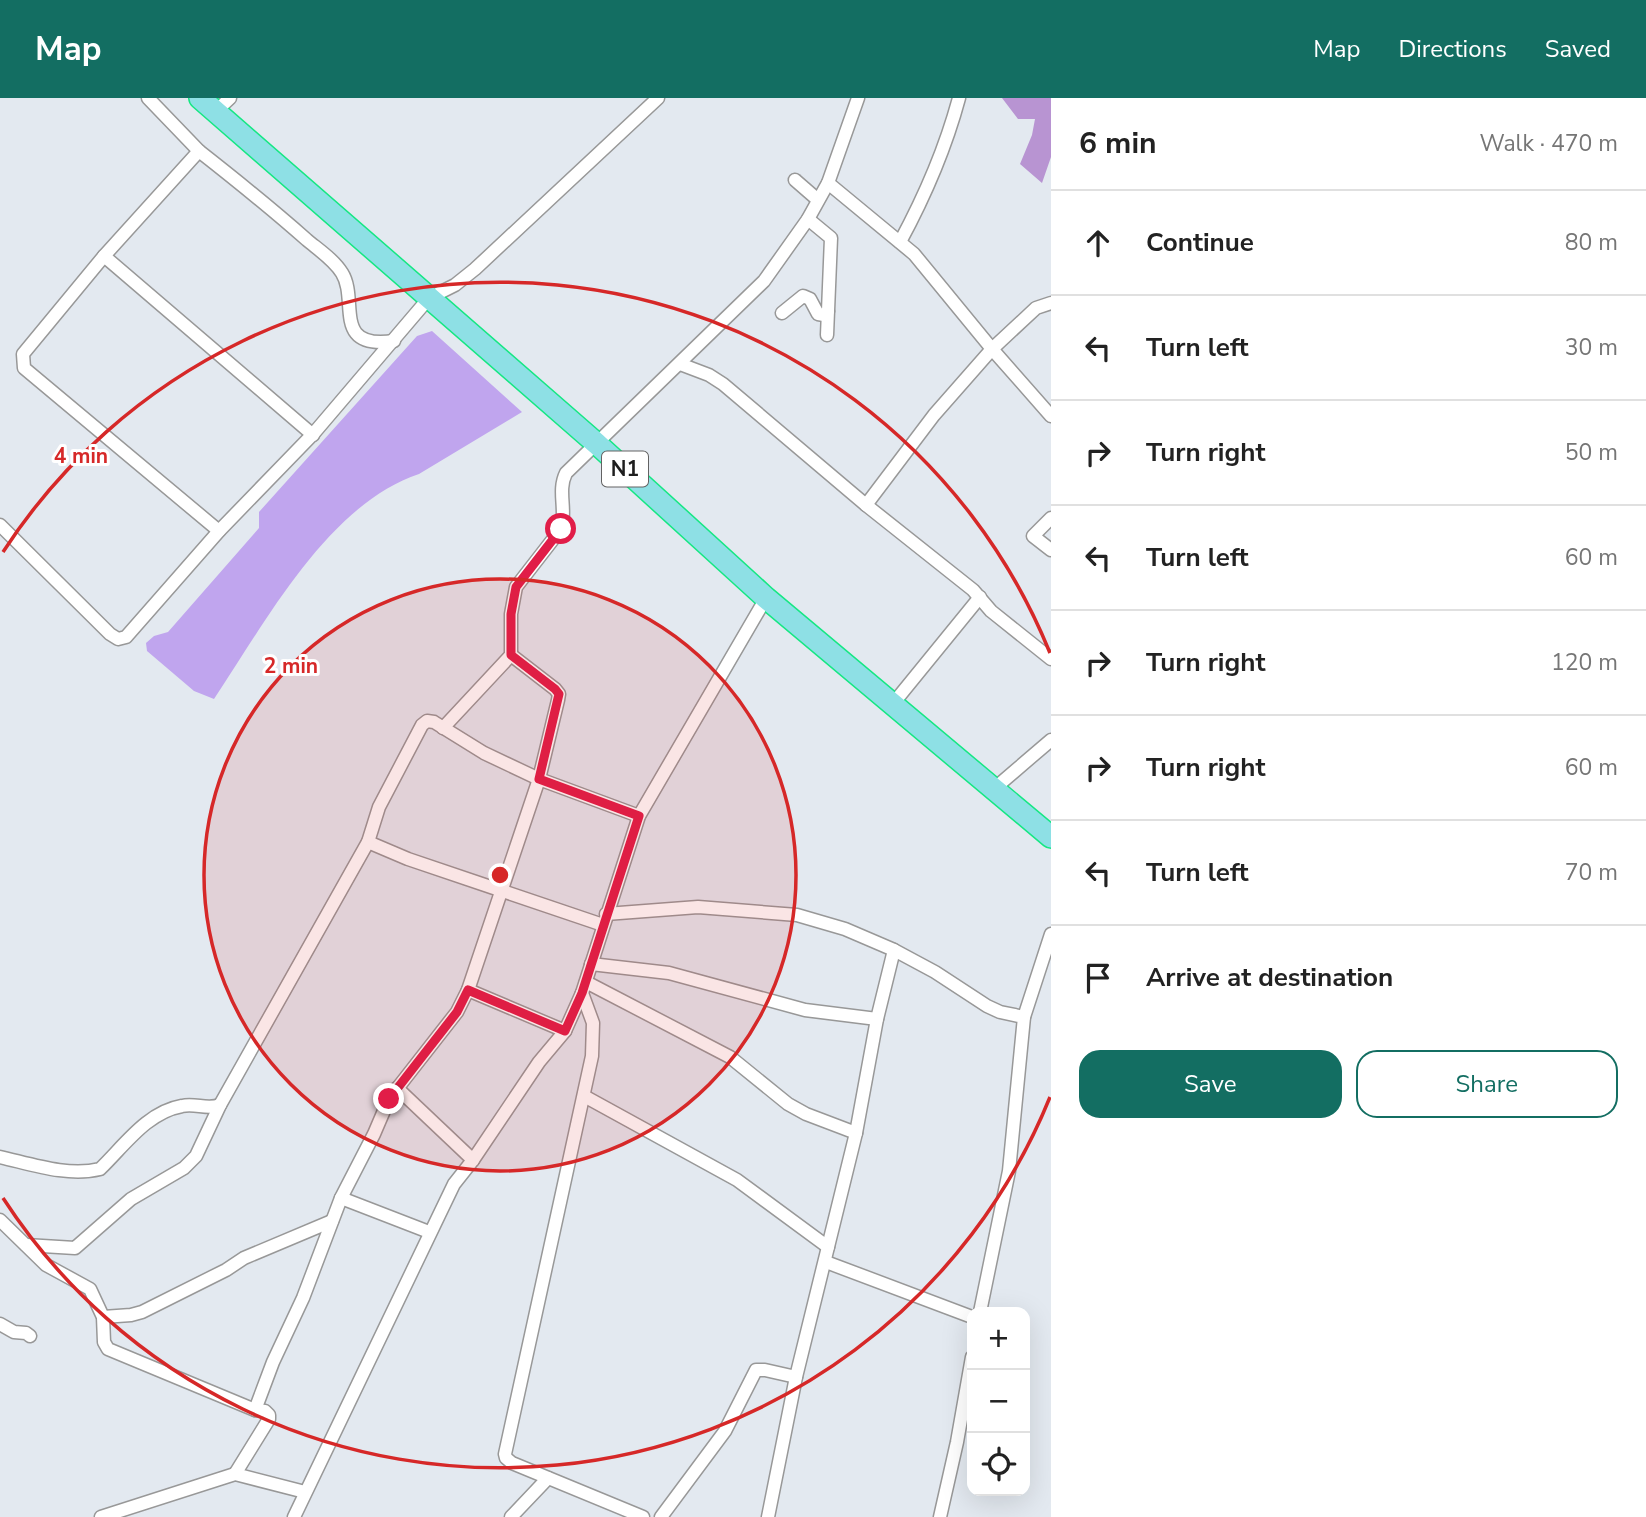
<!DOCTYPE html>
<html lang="en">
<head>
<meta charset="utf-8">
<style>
	body { margin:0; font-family:"Nunito Sans",sans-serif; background:#f2f2f2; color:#222 }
	.controls { position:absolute; right:21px; bottom:21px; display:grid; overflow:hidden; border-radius:14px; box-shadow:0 7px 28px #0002 }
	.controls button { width:63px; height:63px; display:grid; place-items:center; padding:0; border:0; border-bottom:2px solid #e0e0e0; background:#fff; color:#222; font:35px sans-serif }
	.stop { position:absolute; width:21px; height:21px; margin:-16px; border:5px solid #e11d48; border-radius:50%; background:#fff }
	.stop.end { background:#e11d48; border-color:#fff; box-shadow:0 2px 7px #0008 }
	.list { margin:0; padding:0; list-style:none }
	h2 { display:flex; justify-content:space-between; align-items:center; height:91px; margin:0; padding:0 28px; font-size:30px }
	h2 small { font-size:23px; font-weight:400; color:#767676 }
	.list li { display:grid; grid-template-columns:46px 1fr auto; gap:21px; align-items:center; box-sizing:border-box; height:105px; padding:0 28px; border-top:2px solid #e0e0e0 }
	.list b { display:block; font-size:26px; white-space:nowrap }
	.list em { font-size:23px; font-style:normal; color:#767676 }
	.actions { display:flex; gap:14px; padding:21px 28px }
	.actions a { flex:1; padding:16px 0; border:2px solid #136e62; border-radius:21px; text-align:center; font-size:24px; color:#136e62 }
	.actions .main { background:#136e62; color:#fff }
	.icon { flex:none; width:38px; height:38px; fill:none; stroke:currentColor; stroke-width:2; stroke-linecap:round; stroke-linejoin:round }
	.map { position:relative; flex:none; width:1051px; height:1419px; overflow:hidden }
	header { display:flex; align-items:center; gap:42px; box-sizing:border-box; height:98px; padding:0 35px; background:#136e62; color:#fff }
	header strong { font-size:33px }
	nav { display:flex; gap:38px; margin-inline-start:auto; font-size:24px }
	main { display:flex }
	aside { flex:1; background:#fff }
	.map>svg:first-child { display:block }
</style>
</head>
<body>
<header>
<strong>Map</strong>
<nav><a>Map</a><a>Directions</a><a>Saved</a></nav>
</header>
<main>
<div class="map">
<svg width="1051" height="1419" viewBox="0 0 1051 1419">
	<rect width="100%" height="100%" fill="#e3e9f0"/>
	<path fill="#c0a5ee" d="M432,233L522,314L419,376C328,406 265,525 214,601L194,593L147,553L146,545L154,538L168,534L259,430V414L417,238Z"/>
	<path fill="#b894d2" d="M1002,0H1051V59L1042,85L1020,66L1032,37L1035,21H1018Z"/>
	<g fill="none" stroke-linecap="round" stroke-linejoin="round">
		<defs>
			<g id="minor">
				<path d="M148,0L199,53"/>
				<path d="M215,14L230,0"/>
				<path d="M795,82L818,102"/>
				<path d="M828,85L914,156L992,251L1051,318"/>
				<path d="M900,144C926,96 945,52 959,0"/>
				<path d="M104,158L313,337"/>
				<path d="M782,215L803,198L810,201L818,216L824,217L828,213L831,140L808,121"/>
				<path d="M827,237L828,213"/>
				<path d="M680,266L709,277L723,286L866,407L973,492L991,513L1051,561"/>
				<path d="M866,407L934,317L992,251L1036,210L1051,205"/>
				<path d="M1051,420L1033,438L1051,452"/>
				<path d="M0,427L110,536L118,541L126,539L219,433L314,335L429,200L455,187L475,171L658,0"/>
				<path d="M219,433L24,270L23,256L104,158L199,53C236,82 272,111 307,142C319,152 334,162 342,175C359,202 331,252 394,243"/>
				<path d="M892,607L980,499"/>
				<path d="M443,630L511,557V516L516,489L561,431C567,412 557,393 566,375L764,183L808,121L828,85L858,0"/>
				<path d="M995,690L1051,642"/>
				<path d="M368,744L408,761L603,827"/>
				<path d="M606,816L698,809L797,817L845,831L894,852L935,874L987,908L1000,914L1024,919"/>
				<path d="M591,866L669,875L805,912L877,921"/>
				<path d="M586,884L730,959L788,1006L806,1016L856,1035"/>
				<path d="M468,892L565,933"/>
				<path d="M582,895L593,925L592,958L505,1356L506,1360L512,1365L643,1419"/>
				<path d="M397,990L473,1062"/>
				<path d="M584,998L737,1082L828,1149"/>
				<path d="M0,1059C31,1066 68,1079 100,1071C124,1048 147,1014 182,1008C195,1005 208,1012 220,1007"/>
				<path d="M341,1100L429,1134"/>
				<path d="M0,1122L46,1167L90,1191L103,1219L104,1244L108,1251L255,1312L265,1313L269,1317V1321L235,1376"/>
				<path d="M26,1147L75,1150L131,1101L184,1070L196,1058L220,1007L368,744L379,709L422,627L427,623L434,624L484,655L539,681L639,718"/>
				<path d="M826,1164L972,1219"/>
				<path d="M980,1214L1009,1073L1024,919L1051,836"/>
				<path d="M103,1219L131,1217L142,1214L226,1172L244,1160L332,1123"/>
				<path d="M0,1226L14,1234L26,1235L30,1238"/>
				<path d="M255,1312L273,1264L303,1200L341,1100L374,1036L389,1001L457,914L468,892L539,681L558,602L559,596L555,591L511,557"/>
				<path d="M101,1419L235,1376L305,1394"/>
				<path d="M294,1419L454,1086L473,1062L539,964L565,933L582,895L639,718L766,500"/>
				<path d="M511,1419L548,1380"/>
				<path d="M661,1419L725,1333L756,1272H765L796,1279"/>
				<path d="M768,1419L796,1279L856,1035L877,921L894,852"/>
				<path d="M940,1419L957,1344L972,1259"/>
			</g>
			<path id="trunk" d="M200,0L597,346L766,500L1051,739"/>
		</defs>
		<use href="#minor" stroke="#989898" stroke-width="15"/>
		<use href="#trunk" stroke="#16e783" stroke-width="24"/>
		<use href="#minor" stroke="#fff" stroke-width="12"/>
		<use href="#trunk" stroke="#8ee0e5" stroke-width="21"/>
	</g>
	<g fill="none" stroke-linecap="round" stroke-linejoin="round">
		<path stroke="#e11d48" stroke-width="9" d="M389,1001L457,914L468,892L565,933L582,895L639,718L539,681L559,596L555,591L511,557V516L516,489L561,431"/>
	</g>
	<circle cx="500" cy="777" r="296" fill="#d62828" fill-opacity=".12"/>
	<g fill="none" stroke="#d62828" stroke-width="3.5">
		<circle cx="500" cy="777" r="296"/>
		<path d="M1050 999A593 593 0 0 1 3 1100M3 454A593 593 0 0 1 1050 555"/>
	</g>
	<g text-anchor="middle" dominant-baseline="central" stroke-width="6" stroke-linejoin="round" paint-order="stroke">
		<rect fill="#fff" stroke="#626262" stroke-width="2" x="602" y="353.5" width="46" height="35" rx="5"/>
		<g font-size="21" font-weight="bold" fill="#1e1e1e">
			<text x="625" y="371">N1</text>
		</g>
	</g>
	<circle cx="500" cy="777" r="10" fill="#d62828" stroke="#fff" stroke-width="3.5"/>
	<g font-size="21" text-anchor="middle" font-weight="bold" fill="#d62828" stroke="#fff" stroke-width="6" stroke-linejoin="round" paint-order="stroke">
		<text x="81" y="365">4 min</text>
		<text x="291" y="575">2 min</text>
	</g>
</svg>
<div class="controls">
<button>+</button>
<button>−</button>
<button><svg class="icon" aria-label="locate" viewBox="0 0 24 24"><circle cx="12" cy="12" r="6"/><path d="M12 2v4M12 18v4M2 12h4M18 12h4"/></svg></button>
</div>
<div class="stop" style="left:561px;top:431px"></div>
<div class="stop end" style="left:389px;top:1001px"></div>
</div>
<aside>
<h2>6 min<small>Walk · 470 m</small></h2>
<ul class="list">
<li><svg class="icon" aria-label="ahead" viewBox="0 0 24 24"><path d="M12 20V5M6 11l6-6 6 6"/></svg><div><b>Continue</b></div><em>80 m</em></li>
<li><svg class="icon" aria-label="left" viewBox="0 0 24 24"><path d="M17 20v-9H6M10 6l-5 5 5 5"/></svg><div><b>Turn left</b></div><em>30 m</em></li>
<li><svg class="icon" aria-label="right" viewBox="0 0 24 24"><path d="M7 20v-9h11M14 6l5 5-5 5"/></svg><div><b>Turn right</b></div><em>50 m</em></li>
<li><svg class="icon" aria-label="left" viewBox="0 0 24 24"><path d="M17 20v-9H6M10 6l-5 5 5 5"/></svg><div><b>Turn left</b></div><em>60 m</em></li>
<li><svg class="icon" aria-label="right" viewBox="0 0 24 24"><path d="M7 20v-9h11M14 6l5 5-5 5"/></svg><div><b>Turn right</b></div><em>120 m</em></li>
<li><svg class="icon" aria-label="right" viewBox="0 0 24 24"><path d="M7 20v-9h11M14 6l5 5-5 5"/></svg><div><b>Turn right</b></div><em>60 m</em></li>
<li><svg class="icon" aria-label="left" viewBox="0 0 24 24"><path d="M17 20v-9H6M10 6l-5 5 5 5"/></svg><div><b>Turn left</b></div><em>70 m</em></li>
<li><svg class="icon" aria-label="arrive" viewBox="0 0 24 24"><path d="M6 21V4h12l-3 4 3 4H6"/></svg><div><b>Arrive at destination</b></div></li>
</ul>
<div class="actions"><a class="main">Save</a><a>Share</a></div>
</aside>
</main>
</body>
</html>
